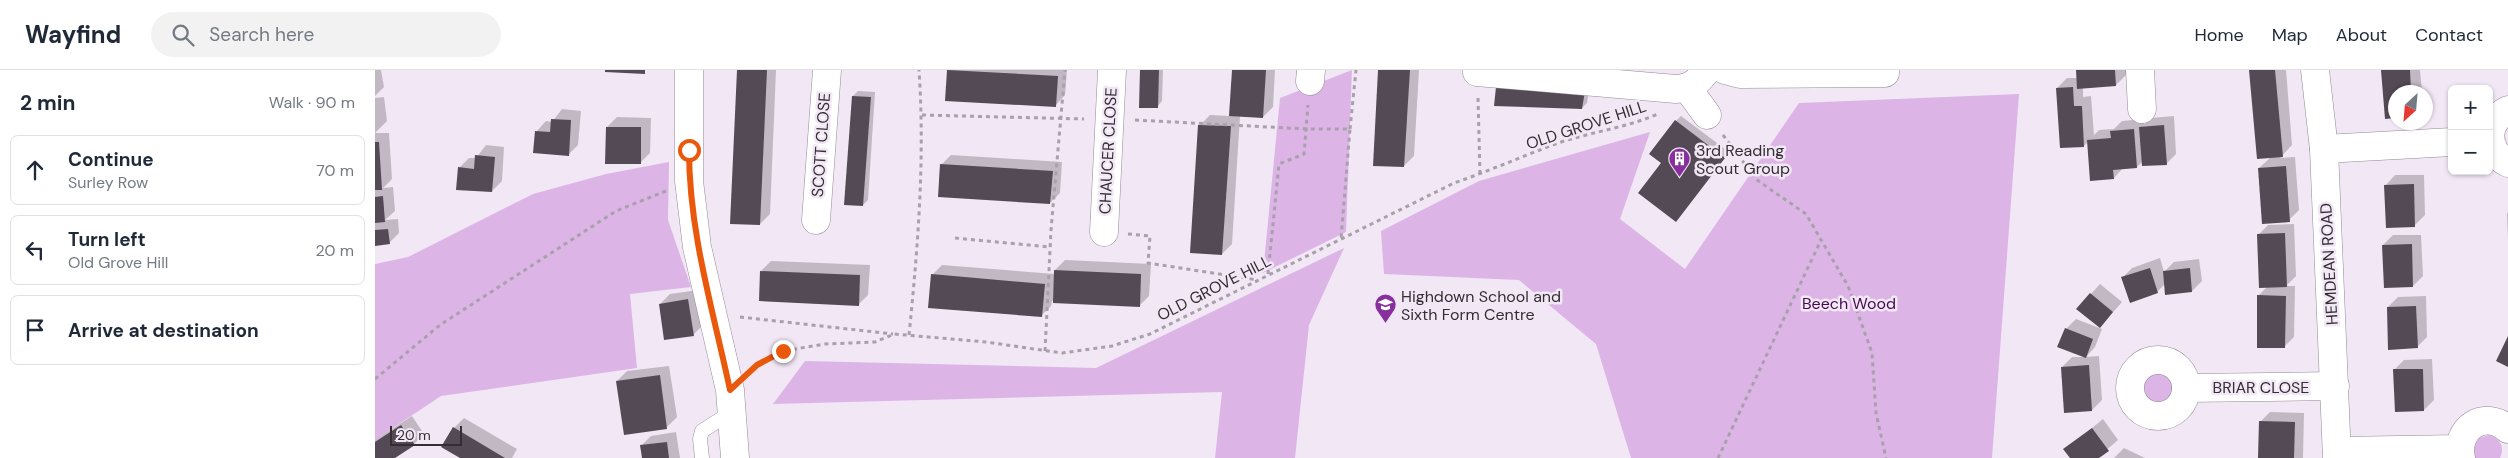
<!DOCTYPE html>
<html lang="en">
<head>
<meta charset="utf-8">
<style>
	body { margin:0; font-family:"DM Sans",sans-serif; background:#f2f2f3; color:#1f2937 }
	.controls { position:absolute; right:15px; top:15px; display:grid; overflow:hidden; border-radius:8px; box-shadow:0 1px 4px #0004 }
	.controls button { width:45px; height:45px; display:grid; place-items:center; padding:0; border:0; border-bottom:1px solid #e0e1e3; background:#fff; color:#1f2937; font:25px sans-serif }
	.compass { position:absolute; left:2013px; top:15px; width:45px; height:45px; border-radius:50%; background:#fff; box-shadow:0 1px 4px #0004; rotate:206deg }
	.scale { position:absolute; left:15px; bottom:12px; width:72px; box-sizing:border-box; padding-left:5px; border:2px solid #322e33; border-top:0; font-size:14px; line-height:18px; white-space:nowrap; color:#322e33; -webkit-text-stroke:4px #f2e7f5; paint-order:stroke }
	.stop { position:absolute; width:15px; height:15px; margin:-11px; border:4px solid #ea580c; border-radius:50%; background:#fff }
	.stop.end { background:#ea580c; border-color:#fff; box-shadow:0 1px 5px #0008 }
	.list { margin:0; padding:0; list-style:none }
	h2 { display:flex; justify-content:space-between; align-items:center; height:65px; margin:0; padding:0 20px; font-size:21px }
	h2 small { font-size:16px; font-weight:400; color:#747a83 }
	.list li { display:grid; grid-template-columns:32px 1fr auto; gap:15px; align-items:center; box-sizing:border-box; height:70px; margin:0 10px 10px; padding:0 10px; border:1px solid #e0e1e3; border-radius:8px }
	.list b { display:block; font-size:19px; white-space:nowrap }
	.list p { margin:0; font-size:16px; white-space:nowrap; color:#747a83 }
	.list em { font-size:16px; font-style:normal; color:#747a83 }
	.icon { flex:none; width:28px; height:28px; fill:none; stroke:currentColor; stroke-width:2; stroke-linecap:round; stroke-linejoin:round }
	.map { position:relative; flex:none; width:2133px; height:388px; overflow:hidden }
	header { display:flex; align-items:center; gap:30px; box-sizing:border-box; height:70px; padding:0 25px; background:#fff; border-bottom:1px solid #e0e1e3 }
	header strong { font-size:24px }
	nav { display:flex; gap:28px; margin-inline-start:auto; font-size:18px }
	.search { width:350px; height:45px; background:#f2f2f3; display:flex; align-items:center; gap:12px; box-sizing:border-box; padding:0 18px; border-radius:28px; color:#747a83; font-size:19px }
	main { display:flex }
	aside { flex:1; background:#fff }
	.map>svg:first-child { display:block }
</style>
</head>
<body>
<header>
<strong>Wayfind</strong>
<div class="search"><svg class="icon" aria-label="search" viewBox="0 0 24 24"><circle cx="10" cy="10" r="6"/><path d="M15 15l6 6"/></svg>Search here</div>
<nav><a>Home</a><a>Map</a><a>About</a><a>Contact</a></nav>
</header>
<main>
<aside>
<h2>2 min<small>Walk · 90 m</small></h2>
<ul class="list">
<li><svg class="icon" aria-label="ahead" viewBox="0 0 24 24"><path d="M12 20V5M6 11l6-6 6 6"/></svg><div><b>Continue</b><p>Surley Row</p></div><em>70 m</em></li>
<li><svg class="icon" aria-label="left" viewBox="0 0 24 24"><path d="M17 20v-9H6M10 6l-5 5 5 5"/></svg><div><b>Turn left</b><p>Old Grove Hill</p></div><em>20 m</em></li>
<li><svg class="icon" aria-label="arrive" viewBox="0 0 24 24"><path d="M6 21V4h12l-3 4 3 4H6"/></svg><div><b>Arrive at destination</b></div></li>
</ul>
</aside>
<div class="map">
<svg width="2133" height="388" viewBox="0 0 2133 388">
	<rect width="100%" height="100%" fill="#f2e7f5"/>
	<g fill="#dcb5e6">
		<path d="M977,0L971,162L888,203L905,28Z"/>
		<path d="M1644,24L1617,388H1256L1221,274L1144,210L1009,204L1006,161L1104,111L1275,62L1245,149L1310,199L1424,33Z"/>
		<path d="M294,92L293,150L316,217L255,224L262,298L66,326L0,370V194L33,187L158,124L231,104Z"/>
		<path d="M969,178L934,255L920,388H840L847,322L398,334L430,291L721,298Z"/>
		<circle cx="1783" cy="318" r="16"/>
		<path d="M2114,365C2125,368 2130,377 2125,388H2099L2098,374L2104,368Z"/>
	</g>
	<g fill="#0003">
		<path d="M0,0H6L9,17L0,26Z"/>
		<path d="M363,0H401L395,144L385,154Z"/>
		<path d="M573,0H692L690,25L680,36L571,29Z"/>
		<path d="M766,0H788L787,31L782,37Z"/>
		<path d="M858,0H900L898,37L888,47L865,46L857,174L847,184L825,55L835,45L855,46Z"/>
		<path d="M1005,0H1044L1039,86L1029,96Z"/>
		<path d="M1702,0H1751V5L1741,15L1708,17V27L1716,26L1719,65L1724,60L1739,59L1747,51L1769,49V54L1776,48L1799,46L1801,84L1791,94L1768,91L1762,97L1748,98L1739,108L1714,71L1709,76L1682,18L1692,8H1703Z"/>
		<path d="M1875,0H1911L1917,75L1905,88L1920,87L1924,140L1914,150L1884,98L1896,87Z"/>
		<path d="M2007,0H2045L2047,22H2020V47H2011Z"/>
		<path d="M1215,16L1212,33L1207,38L1120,34Z"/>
		<path d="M483,21L500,22L493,130L488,135L478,26Z"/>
		<path d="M9,27L12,51L0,63H14L17,109L8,118L18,117L20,141L10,150L23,149L24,163L14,173L0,174V28Z"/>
		<path d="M187,39L206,41L203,75L193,85L161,62L171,51L177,52Z"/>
		<path d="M1306,46L1354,82L1301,150L1287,93L1301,51Z"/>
		<path d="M242,47L276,48L275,83L265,93L232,57Z"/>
		<path d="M111,75L129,77L127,111L117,121L84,98L94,88H101Z"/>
		<path d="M576,85L687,92L685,123L675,133L566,95Z"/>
		<path d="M2020,105H2049L2050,145L2040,155L2010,116Z"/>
		<path d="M2133,142V170L2132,144Z"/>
		<path d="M1919,154L1921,206L1911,216H1920L1919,267L1909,277L1883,226L1893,216L1883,165L1893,155Z"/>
		<path d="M2018,165H2046L2048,206L2038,216L2008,175Z"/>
		<path d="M1785,188L1789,202L1799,192L1824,189L1827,211L1817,221L1790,214L1782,222L1747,208L1757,198Z"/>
		<path d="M690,190L776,194L774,226L764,236L677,231L676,236L666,246L557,205L567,195L680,204V200Z"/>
		<path d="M396,191L495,195L493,225L483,235L386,201Z"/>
		<path d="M1725,214L1747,232L1725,257L1716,224Z"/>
		<path d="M323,220L328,255L318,265L285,234L295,224Z"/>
		<path d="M2051,226L2052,267L2042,277L2013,237L2023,227Z"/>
		<path d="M1701,249L1727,259L1720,277L1711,287L1724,286L1727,330L1717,340L1687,297L1697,287H1709L1691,259Z"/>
		<path d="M2057,289L2059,330L2049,340L2019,300L2029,290Z"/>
		<path d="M294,296L302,347L291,358L242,311L252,301Z"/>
		<path d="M1895,342L1929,343L1928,388H1884L1885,352Z"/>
		<path d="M37,346L49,364L39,374L17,388H0V370Z"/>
		<path d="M89,348L142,379L137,388H87L68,376L79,358Z"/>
		<path d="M1728,349L1743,370L1722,388H1696L1690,380Z"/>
		<path d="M301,362L305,388H268L266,376L276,366Z"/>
		<path d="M1749,378L1770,388H1739Z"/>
	</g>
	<g fill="#534a55">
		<path d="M230,0H270V4L230,2Z"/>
		<path d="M362,0H392L385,155L355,154Z"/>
		<path d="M572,0L683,6L681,37L570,31Z"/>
		<path d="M765,0H784L783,38H764Z"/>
		<path d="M857,0H891L888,48L854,46Z"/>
		<path d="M1003,0H1035L1029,97L998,96Z"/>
		<path d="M1701,0H1740L1741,16L1702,19Z"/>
		<path d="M1874,0H1900L1908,87L1882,89Z"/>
		<path d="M2006,0H2035L2036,22H2020V48L2010,49Z"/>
		<path d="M1121,17L1210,21L1207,39L1119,36Z"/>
		<path d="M1698,17L1699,36H1707L1709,77L1685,78L1681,18Z"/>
		<path d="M477,26L496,27L488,136L469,135Z"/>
		<path d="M176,49L196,50L194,86L158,83L160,61L175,62Z"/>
		<path d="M1300,50L1350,88L1301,152L1263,123L1286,93L1274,84Z"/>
		<path d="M823,55L856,56L847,185L815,183Z"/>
		<path d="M1789,55L1792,95L1767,96L1764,57Z"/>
		<path d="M231,57H266V94H230Z"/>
		<path d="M1759,59L1762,98L1738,100L1739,109L1715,111L1712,70L1736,68L1735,61Z"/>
		<path d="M0,72H4L7,120H0Z"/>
		<path d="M100,85L120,87L117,122L81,120L83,97L99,99Z"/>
		<path d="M565,94L678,101L675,134L563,127Z"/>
		<path d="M1911,96L1915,152L1887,154L1883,98Z"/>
		<path d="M2039,114L2040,157L2011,158L2009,115Z"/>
		<path d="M8,126L10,152L0,153V127Z"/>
		<path d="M13,159L15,174L0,176V160Z"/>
		<path d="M1910,163L1912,217L1884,218L1882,164Z"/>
		<path d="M2037,174L2038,217L2009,218L2007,175Z"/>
		<path d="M1775,198L1783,223L1755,233L1746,207Z"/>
		<path d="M1815,198L1817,222L1790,225L1788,201Z"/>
		<path d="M679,200L766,204L765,237L678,233Z"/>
		<path d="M385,201L485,205L484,236L384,231Z"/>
		<path d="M556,204L670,214L667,247L553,238Z"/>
		<path d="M1715,223L1738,242L1725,258L1701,239Z"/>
		<path d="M1882,225L1911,226L1910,278H1882Z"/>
		<path d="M313,229L319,266L289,270L284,234Z"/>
		<path d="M2041,236L2043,278L2013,280L2012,237Z"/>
		<path d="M1690,258L1718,269L1711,288L1682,277Z"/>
		<path d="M2133,266V297L2121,291Z"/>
		<path d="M1714,295L1717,341L1689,343L1686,297Z"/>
		<path d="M2018,299H2048L2049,341L2020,342Z"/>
		<path d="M285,305L292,359L249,365L241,311Z"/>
		<path d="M1884,351L1920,352L1919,388H1883Z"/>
		<path d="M26,355L40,375L20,388H0V372Z"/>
		<path d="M78,357L130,388H85L66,377Z"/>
		<path d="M1717,358L1734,381L1724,388H1695L1688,379Z"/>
		<path d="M292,372L294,388H267L265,375Z"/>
	</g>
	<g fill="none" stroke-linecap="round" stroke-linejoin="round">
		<defs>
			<path id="lane" d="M327,388L325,369L327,361L357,342"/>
			<g id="street">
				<path d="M314,0V111L322,177L355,320L360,388"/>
				<path d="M1350,0L1365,4L1510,3V0"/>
				<path d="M1765,0L1767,39"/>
				<path d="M1940,0L1949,79L1962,388"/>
				<path d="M1102,2L1301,19C1316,18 1323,12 1332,0"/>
				<path d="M935,11L936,0"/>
				<path d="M1313,19L1332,45"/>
				<path d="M2133,40C2109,52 2110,81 2133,93"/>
				<path d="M1949,79L2077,72"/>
				<path d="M441,150L452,0"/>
				<path d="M729,162L737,0"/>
				<circle cx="1783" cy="318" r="28"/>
				<path d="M1811,318L1960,316"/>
				<path d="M1962,381L2084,379"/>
				<path d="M2086,388C2080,358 2109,339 2133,359"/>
			</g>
		</defs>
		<use href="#lane" stroke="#938996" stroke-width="15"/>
		<use href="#street" stroke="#938996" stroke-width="29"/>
		<g stroke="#a8a0ab" stroke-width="3" stroke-dasharray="4 4" stroke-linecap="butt">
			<path d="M1103,28L1105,104"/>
			<path d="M547,45L709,49"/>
			<path d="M760,50L932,59H975L966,169"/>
			<path d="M975,59L981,0"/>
			<path d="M1348,65L1382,110L1431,144L1473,216L1497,283L1501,343L1511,388"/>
			<path d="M753,164L775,166L773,193L883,210"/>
			<path d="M580,168L675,177"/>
			<path d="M893,204L904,94L929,84L933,35"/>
			<path d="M365,247L518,264"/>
			<path d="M534,265C543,176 550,89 544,0"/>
			<path d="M670,281L676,160L690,0"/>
			<path d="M376,301L382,295L408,281L450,274L500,272L519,264L611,272L687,283L737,276L775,264L1079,113C1114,101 1148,86 1183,73C1216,62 1250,58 1283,44"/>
			<path d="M0,309L65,255L241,141L291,121"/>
			<path d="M1343,388L1446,170"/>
		</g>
		<use href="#lane" stroke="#fff" stroke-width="14"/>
		<use href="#street" stroke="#fff" stroke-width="28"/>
	</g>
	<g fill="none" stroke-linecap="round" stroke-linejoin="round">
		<path stroke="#ea580c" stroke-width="6" d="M314,80C314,162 338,240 355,320L382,295L408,281"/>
	</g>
	<defs>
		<symbol id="building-pin" viewBox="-11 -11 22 30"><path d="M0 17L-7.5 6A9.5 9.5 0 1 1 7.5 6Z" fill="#872f9c" stroke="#f2e7f5"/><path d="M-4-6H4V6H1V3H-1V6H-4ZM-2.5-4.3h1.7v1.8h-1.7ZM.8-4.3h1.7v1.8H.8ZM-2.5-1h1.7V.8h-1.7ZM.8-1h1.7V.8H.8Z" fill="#fff"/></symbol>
		<symbol id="school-pin" viewBox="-11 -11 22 30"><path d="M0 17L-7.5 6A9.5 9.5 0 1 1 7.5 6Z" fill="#872f9c" stroke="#f2e7f5"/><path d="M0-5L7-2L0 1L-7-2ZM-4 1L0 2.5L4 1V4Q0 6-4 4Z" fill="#fff"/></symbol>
	</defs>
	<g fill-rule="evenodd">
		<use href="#building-pin" x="1292" y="76" width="25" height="34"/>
		<use href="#school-pin" x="998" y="222" width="25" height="34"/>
	</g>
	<g text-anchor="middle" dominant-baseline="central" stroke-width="5" stroke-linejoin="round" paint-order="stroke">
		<g font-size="16" fill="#322e33" stroke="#f2e7f5">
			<text transform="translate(1211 55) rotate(-18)">OLD GROVE HILL</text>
			<text transform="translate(446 75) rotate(-86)">SCOTT CLOSE</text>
			<text transform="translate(733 81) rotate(-87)">CHAUCER CLOSE</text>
			<text transform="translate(1954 194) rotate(-93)">HEMDEAN ROAD</text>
			<text transform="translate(839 218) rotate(-27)">OLD GROVE HILL</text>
			<text x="1886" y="317">BRIAR CLOSE</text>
		</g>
		<g font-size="16" fill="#322e33" stroke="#f2e7f5" text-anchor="start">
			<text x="1321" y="80">3rd Reading<tspan x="1321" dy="18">Scout Group</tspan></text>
			<text x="1026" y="226">Highdown School and<tspan x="1026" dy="18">Sixth Form Centre</tspan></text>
		</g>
		<g font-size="16" fill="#440951" stroke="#f2e7f5">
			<text x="1474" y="233">Beech Wood</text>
		</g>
	</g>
</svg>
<div class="controls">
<button>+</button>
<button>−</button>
</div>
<svg class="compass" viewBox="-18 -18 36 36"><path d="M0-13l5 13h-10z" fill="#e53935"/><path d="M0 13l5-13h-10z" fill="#747a83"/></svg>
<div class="scale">20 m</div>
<div class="stop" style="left:314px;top:80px"></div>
<div class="stop end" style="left:408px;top:281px"></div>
</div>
</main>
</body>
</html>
